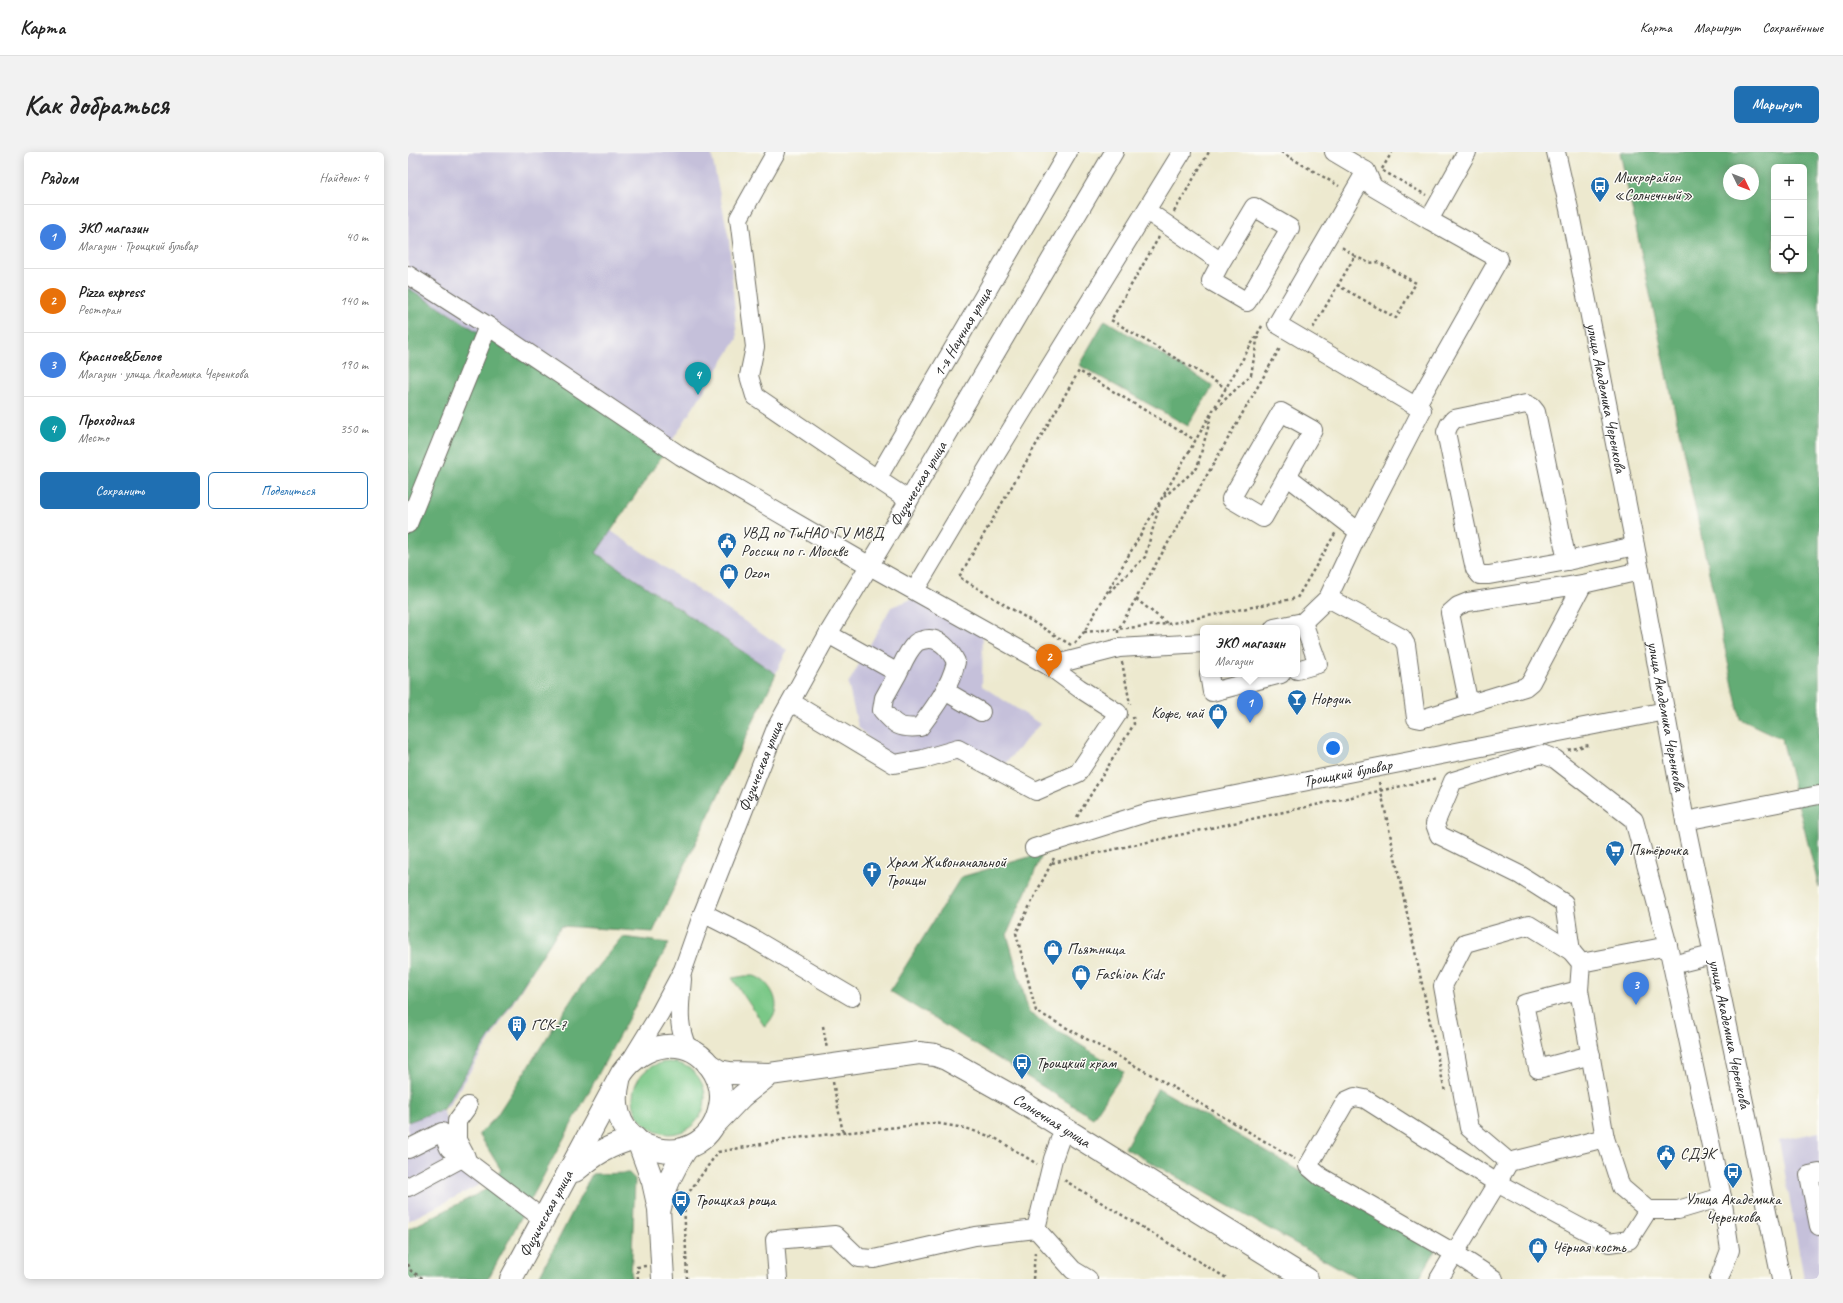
<!DOCTYPE html>
<html lang="ru">
<head>
<meta charset="utf-8">
<style>
	body { margin:0; font-family:Caveat,sans-serif; background:#f2f2f2; color:#222 }
	.controls { position:absolute; right:12px; top:12px; display:grid; overflow:hidden; border-radius:6px; box-shadow:0 2px 10px #0003 }
	.controls button { width:36px; height:36px; display:grid; place-items:center; padding:0; border:0; border-bottom:1px solid #e0e0e0; background:#fff; color:#222; font:20px sans-serif }
	.compass { position:absolute; left:1315px; top:12px; width:36px; height:36px; border-radius:50%; background:#fff; box-shadow:0 2px 10px #0003; rotate:133deg }
	.you { position:absolute; left:925px; top:596px; width:14px; height:14px; margin:-10px; border:3px solid #fff; border-radius:50%; background:#1a73e8; box-shadow:0 0 0 6px #1a73e833 }
	.badge { display:grid; place-items:center; width:26px; height:26px; border-radius:50%; background:#1f6fb2; color:#fff; font-size:13px; font-weight:700 }
	.pin { position:absolute; translate:-50% -33px; filter:drop-shadow(0 1px 2px #0008) }
	.pin::after { content:''; position:absolute; top:21px; width:14px; height:12px; background:inherit; clip-path:polygon(0 0,100% 0,50% 100%) }
	.popup { position:absolute; left:792px; top:473px; width:100px; height:52px; box-sizing:border-box; display:grid; place-content:center; border-radius:6px; background:#fff; filter:drop-shadow(0 1px 3px #0005); font-size:13px; white-space:nowrap; color:#767676 }
	.popup b { font-size:15px; color:#222 }
	.popup::after { content:''; position:absolute; left:50%; top:100%; margin-left:-8px; border:8px solid transparent; border-top-color:#fff }
	.list { margin:0; padding:0; list-style:none }
	h2 { display:flex; justify-content:space-between; align-items:center; height:52px; margin:0; padding:0 16px; font-size:17px }
	h2 small { font-size:13px; font-weight:400; color:#767676 }
	.list li { display:grid; grid-template-columns:26px 1fr auto; gap:12px; align-items:center; box-sizing:border-box; height:64px; padding:0 16px; border-top:1px solid #e0e0e0 }
	.list b { display:block; font-size:15px; white-space:nowrap }
	.list p { margin:0; font-size:13px; white-space:nowrap; color:#767676 }
	.list em { font-size:13px; font-style:normal; color:#767676 }
	.actions { display:flex; gap:8px; padding:12px 16px }
	.actions a { flex:1; padding:9px 0; border:1px solid #1f6fb2; border-radius:6px; text-align:center; font-size:14px; color:#1f6fb2 }
	.actions .main { background:#1f6fb2; color:#fff }
	.icon { flex:none; width:22px; height:22px; fill:none; stroke:currentColor; stroke-width:2; stroke-linecap:round; stroke-linejoin:round }
	.map { position:relative; flex:none; width:1411px; height:1127px; overflow:hidden; border-radius:6px }
	header { display:flex; align-items:center; gap:24px; box-sizing:border-box; height:56px; padding:0 20px; background:#fff; border-bottom:1px solid #e0e0e0 }
	header strong { font-size:19px }
	nav { display:flex; gap:22px; margin-inline-start:auto; font-size:14px }
	.intro { display:flex; align-items:center; justify-content:space-between; box-sizing:border-box; height:96px; padding:0 24px }
	h1 { margin:0; font-size:28px }
	.button { padding:10px 18px; border-radius:6px; background:#1f6fb2; color:#fff; font-size:14px; font-weight:700 }
	main { display:flex; gap:24px; padding:0 24px }
	aside { flex:1; background:#fff; border-radius:6px; box-shadow:0 2px 10px #0003 }
	.map>svg:first-child { display:block }
</style>
</head>
<body>
<header>
<strong>Карта</strong>
<nav><a>Карта</a><a>Маршрут</a><a>Сохранённые</a></nav>
</header>
<div class="intro"><h1>Как добраться</h1><a class="button">Маршрут</a></div>
<main>
<aside>
<h2>Рядом<small>Найдено: 4</small></h2>
<ul class="list">
<li><span class="badge" style="background:#3f7fe0">1</span><div><b>ЭКО магазин</b><p>Магазин · Троицкий бульвар</p></div><em>40 m</em></li>
<li><span class="badge" style="background:#e8710a">2</span><div><b>Pizza express</b><p>Ресторан</p></div><em>140 m</em></li>
<li><span class="badge" style="background:#3f7fe0">3</span><div><b>Красное&amp;Белое</b><p>Магазин · улица Академика Черенкова</p></div><em>190 m</em></li>
<li><span class="badge" style="background:#0f9aa8">4</span><div><b>Проходная</b><p>Место</p></div><em>350 m</em></li>
</ul>
<div class="actions"><a class="main">Сохранить</a><a>Поделиться</a></div>
</aside>
<div class="map">
<svg width="1411" height="1127" viewBox="0 0 1411 1127">
	<rect width="100%" height="100%" fill="#fdfcf7"/>
	<filter id="ink" filterUnits="userSpaceOnUse"><feTurbulence type="fractalNoise" baseFrequency=".025" numOctaves="2"/><feDisplacementMap in="SourceGraphic" scale="8" xChannelSelector="R" yChannelSelector="G"/><feConvolveMatrix kernelMatrix="1 2 1 2 8 2 1 2 1" color-interpolation-filters="sRGB"/></filter>
	<filter id="wash" filterUnits="userSpaceOnUse"><feTurbulence type="fractalNoise" baseFrequency=".012" numOctaves="4" result="noise"/><feDisplacementMap in="SourceGraphic" scale="16" xChannelSelector="R" yChannelSelector="G"/><feGaussianBlur stdDeviation="0.9" result="paint"/><feColorMatrix in="noise" values="0 0 0 0 0 0 0 0 0 0 0 0 0 0 0 0 0 1.4 0 .05"/><feComposite in="paint" operator="in"/></filter>
	<g filter="url(#wash)">
		<rect width="100%" height="100%" fill="#ede9cf"/>
		<g fill="#c5c0da">
			<path d="M0,0H303L321,87L329,187L260,295L203,379L379,498L245,780L153,774L40,955L35,957L53,1018L75,1031L0,1069Z"/>
			<path d="M510,445L575,477L574,534L632,572L594,615L547,605L478,608L450,574L440,532L483,455Z"/>
			<path d="M1411,980V1127H1396L1371,988Z"/>
		</g>
		<g fill="#7ac887" stroke="#527a59">
			<path d="M337,824C339,824 343,824 346,824C360,828 373,848 366,862C364,867 360,871 357,875L324,826Z"/>
			<circle cx="261" cy="946" r="36"/>
		</g>
		<g fill="#63ac74" stroke="#476c50" fill-rule="evenodd">
			<path d="M1212,0H1411V736L1374,587L1332,567ZM1366,15H1396V117H1366ZM1321,18H1345V42H1321Z"/>
			<path d="M0,136L240,287L260,295L188,401L368,522L245,780L153,774L35,957L0,970Z"/>
			<path d="M697,168L805,234L780,274L671,213Z"/>
			<path d="M635,701L599,782L621,861L716,920L685,966L482,839L553,725Z"/>
			<path d="M214,785L261,791L80,1127H0L1,1077L81,1036L93,1018L71,982L87,966L169,839Z"/>
			<path d="M750,936L1027,1099L1011,1127H951L717,996Z"/>
			<path d="M221,1021L227,1027L223,1127H130L184,1022Z"/>
		</g>
	</g>
	<g filter="url(#ink)">
		<g fill="none" stroke-linecap="round" stroke-linejoin="round">
			<defs>
				<g id="minor">
					<path d="M368,0L331,66L347,195L341,224L347,244L469,327"/>
					<path id="s1" d="M1148,0L1161,57L1232,419L1277,669L1373,1127"/>
					<path d="M958,19L965,35L1021,68"/>
					<path d="M739,59L813,110L803,129L839,150L882,76L846,55L813,110"/>
					<path d="M0,123L80,174L273,304L462,414L641,514L711,496L795,491"/>
					<path d="M1118,252L1124,255L1128,260L1159,409L1081,423H1072L1067,417L1063,399L1038,280L1041,273L1046,267Z"/>
					<path d="M1008,254L1091,107L1021,68L1059,0"/>
					<path d="M879,324L905,278L873,260L823,347L855,366L879,324L951,380"/>
					<path id="s2" d="M501,348L469,327L660,0"/>
					<path d="M0,372L80,174"/>
					<path d="M1159,409L1227,394"/>
					<path d="M1175,432L1232,419"/>
					<path d="M507,438L585,307L774,0"/>
					<path d="M920,446L994,486L998,493L1008,566L1013,567L1117,535L1123,530L1175,432L1060,450L1050,454L1042,461L1061,553"/>
					<path d="M866,476L895,470L920,446L951,380L1014,258L869,172L958,19L926,0"/>
					<path d="M420,482L490,521L476,546L474,558C487,573 491,577 512,575C527,555 542,535 548,510C542,498 531,483 515,488C512,489 509,489 507,492C499,500 495,511 490,521"/>
					<path d="M889,518L910,512L895,470"/>
					<path d="M801,522L804,540L873,522"/>
					<path d="M537,539L573,560"/>
					<path d="M383,550L486,612L515,607L550,597L628,639L670,621L710,561L671,536L641,514"/>
					<path d="M1277,669L1411,643"/>
					<path id="s3" d="M626,696L741,660L1258,559"/>
					<path d="M295,761L344,786L444,845"/>
					<path d="M1260,794L1314,1045L1322,1098L1311,1127"/>
					<path d="M1264,813L1304,803"/>
					<path d="M274,827C272,855 268,871 280,898"/>
					<path d="M1171,838L1116,852L1130,917L1183,903"/>
					<path id="s4" d="M222,910L252,861L275,818L295,761L368,576L420,482L501,348L706,0"/>
					<path d="M0,997L34,980L41,996L135,1067"/>
					<path d="M58,1005L49,988V969L60,954"/>
					<path d="M1101,1010L1061,976L1035,834L1057,791L1121,773L1163,799"/>
					<path d="M1411,1021L1401,1023L1411,1074"/>
					<path d="M0,1035L54,1006"/>
					<path d="M1240,1058H1270L1314,1045"/>
					<path d="M628,1077L645,1007L656,976"/>
					<path d="M370,1127L367,1088L427,1083L451,1106L466,1107L567,1084L628,1077L665,1118L680,1127"/>
					<path d="M1031,1127L1089,1031L1201,1091L1221,1088L1240,1058L1213,1035L1197,986L1171,838L1173,811L1163,799L1156,751L1112,723L1031,683L1027,672L1045,629L1134,602L1147,607L1226,668L1260,794L1173,811"/>
					<path d="M1086,1127L1046,1101L913,1025L900,1014L938,949L947,945L957,947L1089,1031L1101,1010L1197,986"/>
				</g>
				<g id="major">
					<path id="s5" d="M300,912L311,919L322,921L362,922L511,901L527,903L538,907L604,944L899,1127"/>
					<path d="M308,971L334,944L362,922"/>
					<path d="M230,989L245,1030L251,1057L255,1127"/>
					<path d="M167,1019C189,1001 200,994 227,986"/>
					<path d="M252,1056C257,1033 266,1015 279,996"/>
					<path id="s6" d="M103,1127L214,921C235,891 278,882 302,914C311,926 315,940 312,954C300,1025 192,1007 211,929"/>
				</g>
			</defs>
			<use href="#minor" stroke="#6f6e64" stroke-width="20"/>
			<use href="#major" stroke="#6f6e64" stroke-width="24"/>
			<g stroke="#6f6e64" stroke-width="2.5" stroke-dasharray="3 3" stroke-linecap="butt">
				<path d="M873,0L931,34"/>
				<path d="M974,17L984,0"/>
				<path d="M975,19L1018,43"/>
				<path d="M766,60L801,0"/>
				<path d="M751,85L703,168L818,236"/>
				<path d="M929,133L988,166L1008,131L970,110L961,111L947,104"/>
				<path d="M854,174L676,480L760,472L889,446L928,380"/>
				<path d="M905,176L947,104L932,94"/>
				<path d="M808,256L843,223L850,183"/>
				<path d="M756,345L789,316L804,261"/>
				<path d="M701,440L737,405L752,351"/>
				<path d="M728,447L760,472"/>
				<path d="M710,481V478L872,196"/>
				<path d="M667,491L676,480"/>
				<path d="M663,493L551,425L671,219L787,288"/>
				<path d="M714,510L722,552"/>
				<path d="M1160,598L1181,593"/>
				<path d="M971,630L1037,940"/>
				<path d="M669,665L726,572L725,565"/>
				<path d="M646,706L608,781L628,859L749,926L887,1007"/>
				<path d="M644,711L1030,626"/>
				<path d="M415,874L419,897"/>
				<path d="M425,930L435,981"/>
				<path d="M656,1028L820,1127"/>
				<path d="M0,1112L3,1119L16,1127"/>
				<path d="M230,1127L229,1115L238,1114"/>
				<path d="M279,1127L276,1047L310,1000L387,986L527,971L557,976L587,986L629,1012"/>
				<path d="M625,1127L627,1100"/>
			</g>
			<use href="#minor" stroke="#fff" stroke-width="18"/>
			<use href="#major" stroke="#fff" stroke-width="22"/>
		</g>
	</g>
	<defs>
		<symbol id="bus-pin" viewBox="-11 -11 22 30"><path d="M0 17L-7.5 6A9.5 9.5 0 1 1 7.5 6Z" fill="#1f6fb2" stroke="#fdfcf7"/><path d="M-5-6H5V4H4V6H2V4H-2V6H-4V4H-5ZM-3.5-4V0h7V-4ZM-3.5 1.2v1.5H-2V1.2ZM2 1.2v1.5H3.5V1.2Z" fill="#fff"/></symbol>
		<symbol id="civic-pin" viewBox="-11 -11 22 30"><path d="M0 17L-7.5 6A9.5 9.5 0 1 1 7.5 6Z" fill="#1f6fb2" stroke="#fdfcf7"/><path d="M-.6-6.5H3V-4.5H.6V-3L4-1V1h2V6H-6V1h2V-1L-.6-3ZM-1.2 2.5V6h2.4V2.5Z" fill="#fff"/></symbol>
		<symbol id="shop-pin" viewBox="-11 -11 22 30"><path d="M0 17L-7.5 6A9.5 9.5 0 1 1 7.5 6Z" fill="#1f6fb2" stroke="#fdfcf7"/><path d="M-5-2.5h2.3a2.7 3.5 0 0 1 5.4 0H5L5.5 6h-11ZM-1.5-2.5h3a1.5 2.3 0 0 0-3 0Z" fill="#fff"/></symbol>
		<symbol id="bar-pin" viewBox="-11 -11 22 30"><path d="M0 17L-7.5 6A9.5 9.5 0 1 1 7.5 6Z" fill="#1f6fb2" stroke="#fdfcf7"/><path d="M-6-5H6L.8 .8V4.5H3.5V6h-7V4.5H-.8V.8Z" fill="#fff"/></symbol>
		<symbol id="supermarket-pin" viewBox="-11 -11 22 30"><path d="M0 17L-7.5 6A9.5 9.5 0 1 1 7.5 6Z" fill="#1f6fb2" stroke="#fdfcf7"/><path d="M-6-5.5h2.5l.6 2H6L4.5 2H-2.5L-4.4-4H-6ZM-1.5 3.2a1.3 1.3 0 1 0 .1 0ZM3 3.2a1.3 1.3 0 1 0 .1 0Z" fill="#fff"/></symbol>
		<symbol id="church-pin" viewBox="-11 -11 22 30"><path d="M0 17L-7.5 6A9.5 9.5 0 1 1 7.5 6Z" fill="#1f6fb2" stroke="#fdfcf7"/><path d="M-1.2-6h2.4v3.5h3.3v2.4h-3.3V6h-2.4V-.1h-3.3v-2.4h3.3Z" fill="#fff"/></symbol>
		<symbol id="building-pin" viewBox="-11 -11 22 30"><path d="M0 17L-7.5 6A9.5 9.5 0 1 1 7.5 6Z" fill="#1f6fb2" stroke="#fdfcf7"/><path d="M-4-6H4V6H1V3H-1V6H-4ZM-2.5-4.3h1.7v1.8h-1.7ZM.8-4.3h1.7v1.8H.8ZM-2.5-1h1.7V.8h-1.7ZM.8-1h1.7V.8H.8Z" fill="#fff"/></symbol>
	</defs>
	<g fill-rule="evenodd">
		<use href="#bus-pin" x="1181" y="23" width="22" height="30"/>
		<use href="#civic-pin" x="308" y="379" width="22" height="30"/>
		<use href="#shop-pin" x="310" y="410" width="22" height="30"/>
		<use href="#bar-pin" x="878" y="536" width="22" height="30"/>
		<use href="#shop-pin" x="799" y="550" width="22" height="30"/>
		<use href="#supermarket-pin" x="1196" y="687" width="22" height="30"/>
		<use href="#church-pin" x="453" y="708" width="22" height="30"/>
		<use href="#shop-pin" x="634" y="786" width="22" height="30"/>
		<use href="#shop-pin" x="662" y="811" width="22" height="30"/>
		<use href="#building-pin" x="98" y="862" width="22" height="30"/>
		<use href="#bus-pin" x="603" y="900" width="22" height="30"/>
		<use href="#civic-pin" x="1247" y="991" width="22" height="30"/>
		<use href="#bus-pin" x="1314" y="1009" width="22" height="30"/>
		<use href="#bus-pin" x="262" y="1037" width="22" height="30"/>
		<use href="#shop-pin" x="1119" y="1084" width="22" height="30"/>
	</g>
	<g text-anchor="middle" dominant-baseline="central" stroke-width="3" stroke-linejoin="round" paint-order="stroke">
		<g font-size="16" fill="#2b2b2b" stroke="#fdfcf7" text-anchor="start">
			<text x="1206" y="25">Микрорайон<tspan x="1206" dy="18">«Солнечный»</tspan></text>
			<text x="333" y="381">УВД по ТиНАО ГУ МВД<tspan x="333" dy="18">России по г. Москве</tspan></text>
			<text x="335" y="421">Ozon</text>
			<text x="903" y="547">Hopgun</text>
			<text x="796" y="561" text-anchor="end">Кофе, чай</text>
			<text x="1221" y="698">Пятёрочка</text>
			<text x="478" y="710">Храм Живоначальной<tspan x="478" dy="18">Троицы</tspan></text>
			<text x="659" y="797">Пьятница</text>
			<text x="687" y="822">Fashion Kids</text>
			<text x="123" y="873">ГСК-7</text>
			<text x="628" y="911">Троицкий храм</text>
			<text x="1272" y="1002">СДЭК</text>
			<text x="1325" y="1047" text-anchor="middle">Улица Академика<tspan x="1325" dy="18">Черенкова</tspan></text>
			<text x="287" y="1048">Троицкая роща</text>
			<text x="1144" y="1095">Чёрная кость</text>
		</g>
		<g font-size="16" fill="#2b2b2b" stroke="#fdfcf7">
			<text stroke="none"><textPath href="#s2" startOffset="208">1-я Научная улица</textPath></text>
			<text stroke="none"><textPath href="#s1" startOffset="251">улица Академика Черенкова</textPath></text>
			<text stroke="none"><textPath href="#s4" startOffset="648">Физическая улица</textPath></text>
			<text stroke="none"><textPath href="#s1" startOffset="575">улица Академика Черенкова</textPath></text>
			<text stroke="none"><textPath href="#s4" startOffset="324">Физическая улица</textPath></text>
			<text stroke="none"><textPath href="#s3" startOffset="323">Троицкий бульвар</textPath></text>
			<text stroke="none"><textPath href="#s1" startOffset="899">улица Академика Черенкова</textPath></text>
			<text stroke="none"><textPath href="#s5" startOffset="365">Солнечная улица</textPath></text>
			<text stroke="none"><textPath href="#s6" startOffset="74">Физическая улица</textPath></text>
		</g>
	</g>
</svg>
<div class="controls">
<button>+</button>
<button>−</button>
<button><svg class="icon" aria-label="locate" viewBox="0 0 24 24"><circle cx="12" cy="12" r="6"/><path d="M12 2v4M12 18v4M2 12h4M18 12h4"/></svg></button>
</div>
<svg class="compass" viewBox="-18 -18 36 36"><path d="M0-13l5 13h-10z" fill="#e53935"/><path d="M0 13l5-13h-10z" fill="#767676"/></svg>
<div class="you"></div>
<div class="pin badge" style="left:842px;top:571px;background:#3f7fe0">1</div>
<div class="popup"><b>ЭКО магазин</b>Магазин</div>
<div class="pin badge" style="left:641px;top:525px;background:#e8710a">2</div>
<div class="pin badge" style="left:1228px;top:853px;background:#3f7fe0">3</div>
<div class="pin badge" style="left:290px;top:243px;background:#0f9aa8">4</div>
</div>
</main>
</body>
</html>
